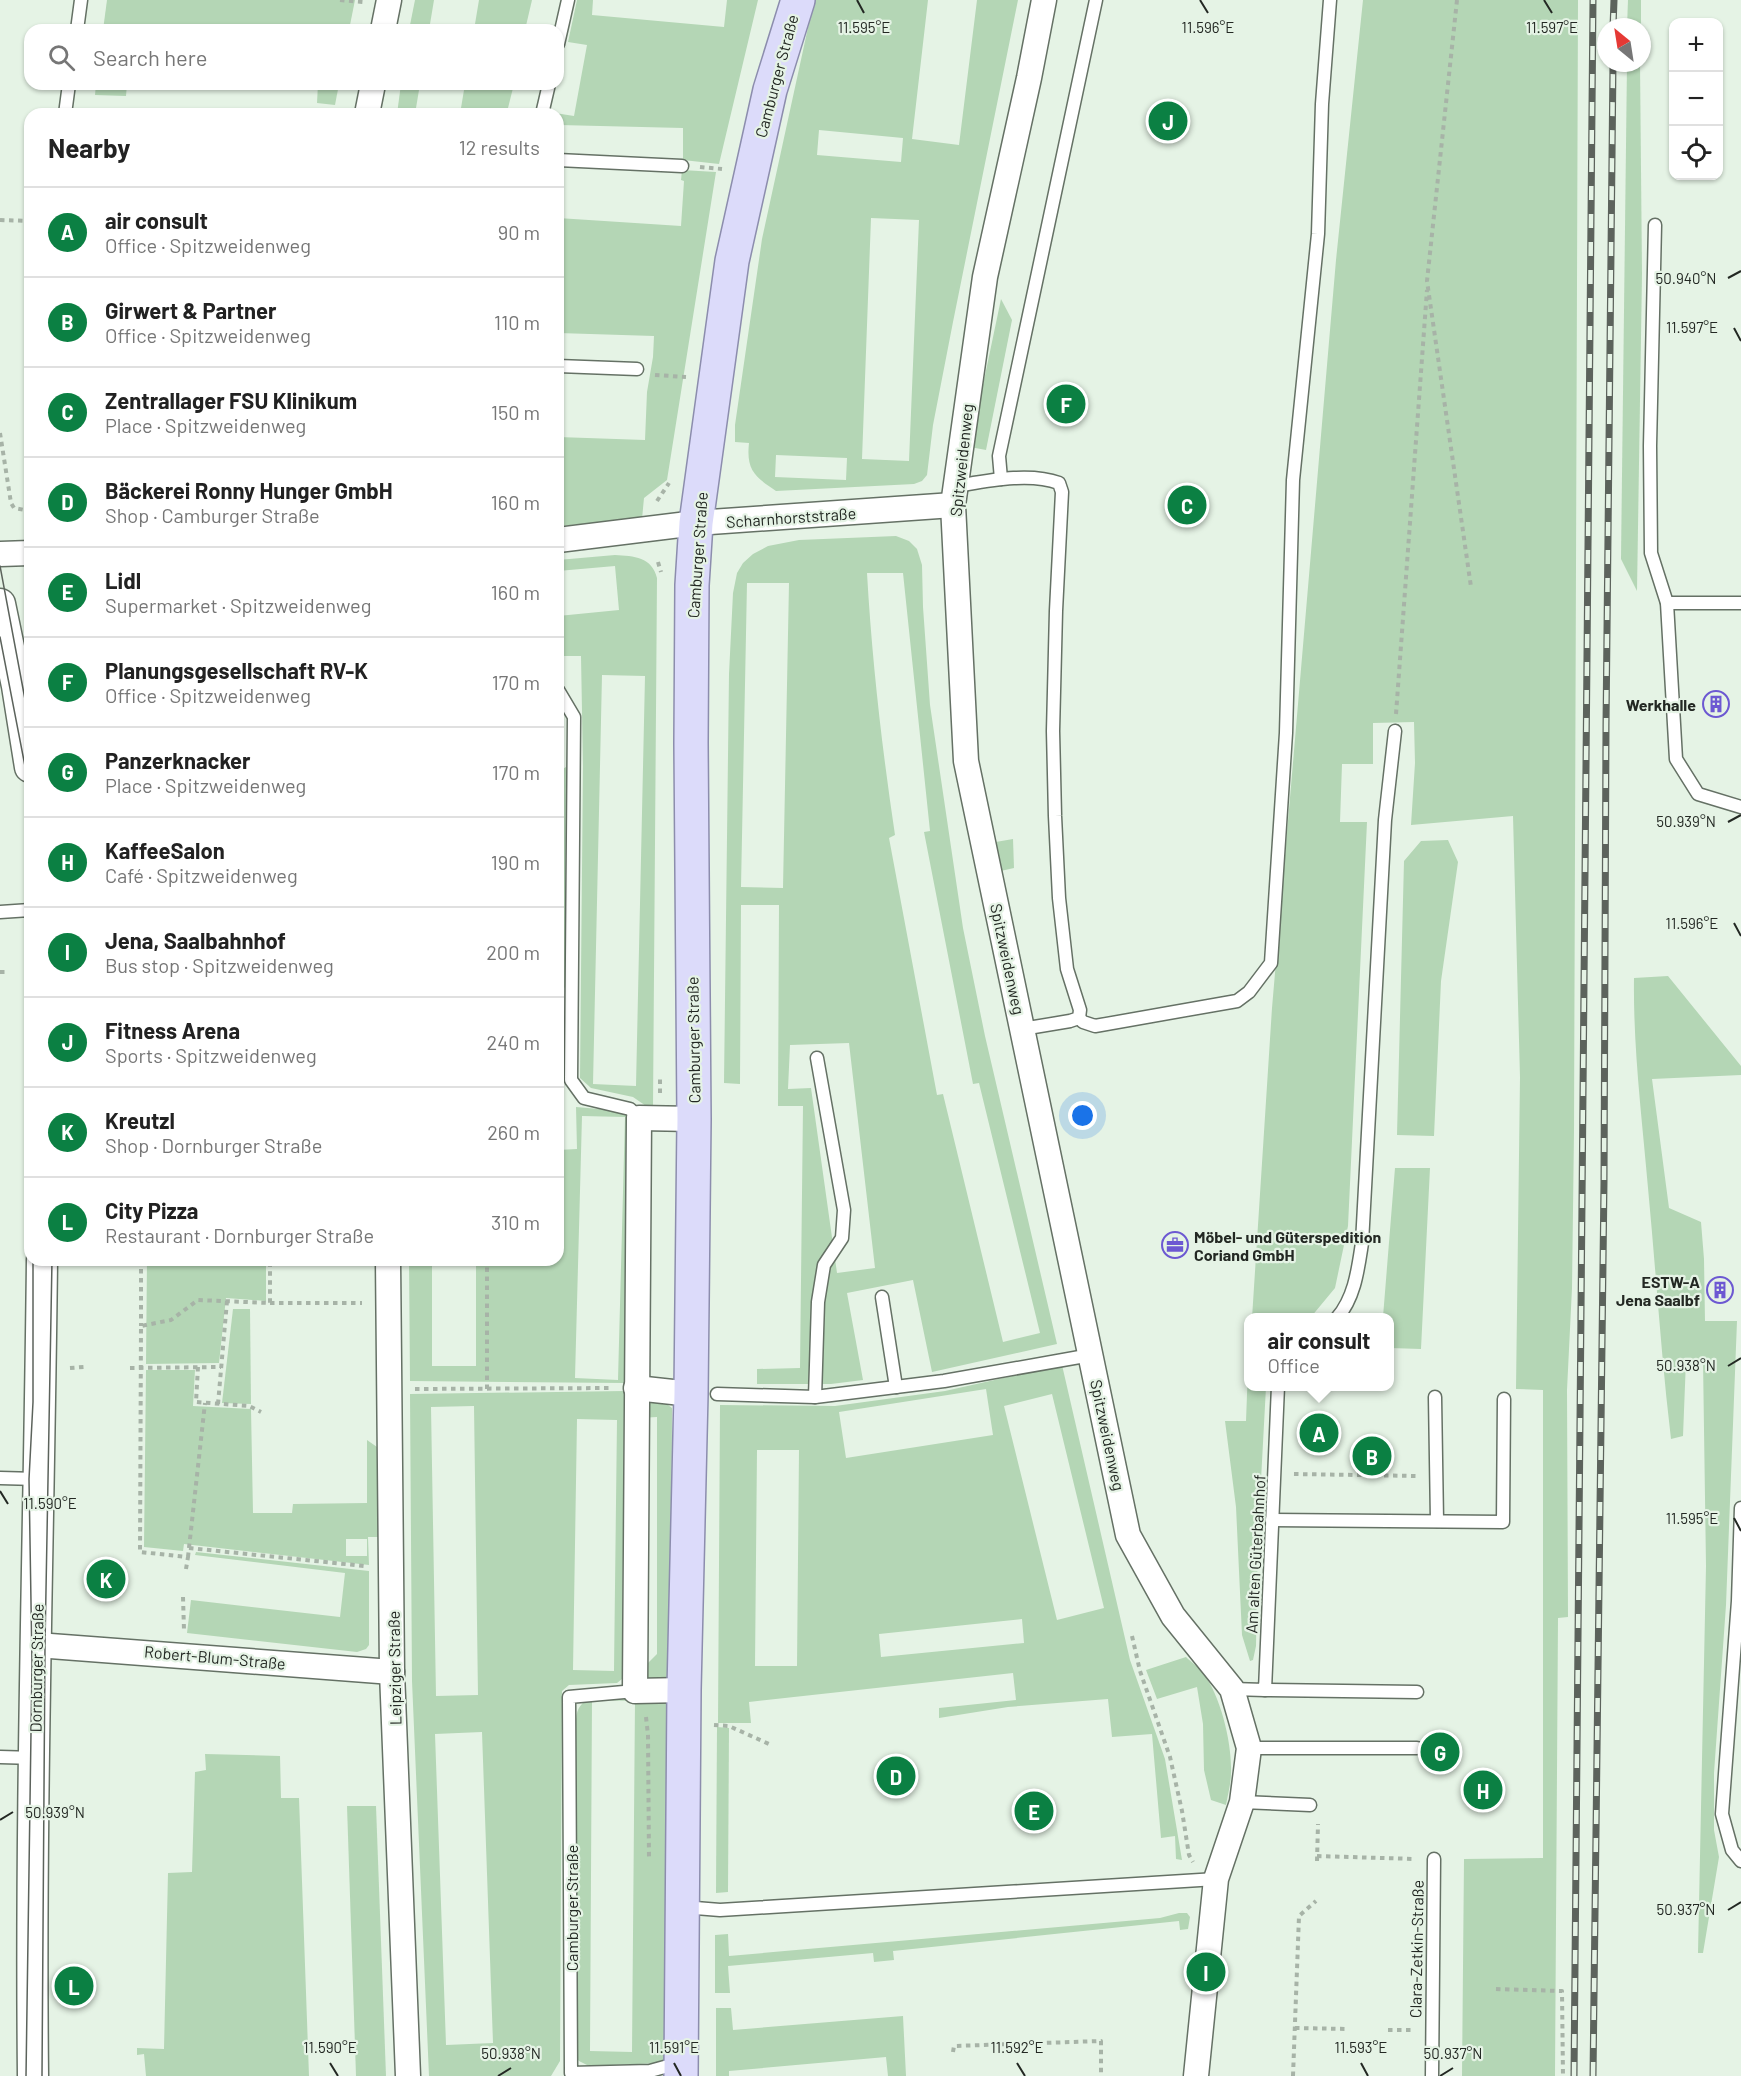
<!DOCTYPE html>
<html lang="en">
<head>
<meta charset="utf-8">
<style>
	body { margin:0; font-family:Barlow,sans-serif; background:#f6f6f6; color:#222 }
	.controls { position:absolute; right:18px; top:18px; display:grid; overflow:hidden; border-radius:12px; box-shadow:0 2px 4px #0004 }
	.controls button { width:54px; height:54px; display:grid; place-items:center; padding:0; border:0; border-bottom:2px solid #e0e0e0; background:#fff; color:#222; font:30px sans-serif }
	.compass { position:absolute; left:1597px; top:18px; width:54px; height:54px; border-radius:50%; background:#fff; box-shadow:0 2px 4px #0004; rotate:330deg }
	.you { position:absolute; left:1083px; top:1116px; width:21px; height:21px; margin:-15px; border:4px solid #fff; border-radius:50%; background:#1a73e8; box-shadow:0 0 0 9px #1a73e833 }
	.badge { display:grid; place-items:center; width:39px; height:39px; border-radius:50%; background:#0b8043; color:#fff; font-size:20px; font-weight:700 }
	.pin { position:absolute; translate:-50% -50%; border:3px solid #fff; box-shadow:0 2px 6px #0006 }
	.popup { position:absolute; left:1244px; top:1313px; width:150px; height:78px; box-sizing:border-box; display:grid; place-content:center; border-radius:12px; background:#fff; filter:drop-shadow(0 2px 4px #0005); font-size:20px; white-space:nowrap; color:#767676 }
	.popup b { font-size:22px; color:#222 }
	.popup::after { content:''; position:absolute; left:50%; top:100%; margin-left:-12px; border:12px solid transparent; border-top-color:#fff }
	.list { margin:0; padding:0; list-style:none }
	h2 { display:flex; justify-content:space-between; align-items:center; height:78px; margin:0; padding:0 24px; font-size:26px }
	h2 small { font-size:20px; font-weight:400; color:#767676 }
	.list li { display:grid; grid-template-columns:39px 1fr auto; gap:18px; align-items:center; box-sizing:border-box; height:90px; padding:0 24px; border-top:2px solid #e0e0e0 }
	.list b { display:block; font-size:22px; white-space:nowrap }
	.list p { margin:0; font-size:20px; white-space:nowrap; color:#767676 }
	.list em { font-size:20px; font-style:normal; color:#767676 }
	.icon { flex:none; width:33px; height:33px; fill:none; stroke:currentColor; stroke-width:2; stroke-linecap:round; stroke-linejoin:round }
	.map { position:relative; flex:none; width:1741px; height:2076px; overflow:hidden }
	.search { position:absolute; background:#fff; box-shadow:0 2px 4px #0004; left:24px; top:24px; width:540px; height:66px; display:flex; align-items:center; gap:15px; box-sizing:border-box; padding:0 21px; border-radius:18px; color:#767676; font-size:22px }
	.panel { position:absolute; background:#fff; box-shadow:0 2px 4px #0004; left:24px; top:108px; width:540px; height:1158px; border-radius:18px }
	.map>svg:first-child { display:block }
</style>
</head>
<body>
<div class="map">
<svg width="1741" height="2076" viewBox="0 0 1741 2076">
	<rect width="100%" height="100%" fill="#e5f3e5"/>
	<g fill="#b4d6b5" fill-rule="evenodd">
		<path d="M107,0H355L349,30H103Z"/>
		<path d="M415,0H434L429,30H409Z"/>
		<path d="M479,0H532L525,30H474Z"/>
		<path d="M577,0H593L592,15L724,27L727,0H758L719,164L683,160V128L559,125L558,114L555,113L574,116L587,45L568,42Z"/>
		<path d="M814,0H928L912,139L959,145L977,0H1018L953,322L933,425L927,475L922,481L914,484L776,491C755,477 746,470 749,443L735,442V425L762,239ZM819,130L903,138L901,162L817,155ZM871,218L919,220L909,461L862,459ZM776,455L847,458L846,480L775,477Z"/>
		<path d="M1363,0H1578L1574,1132L1572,1288L1567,1390L1568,1617L1558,1618L1555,2076H1462L1464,1859L1543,1858V1390L1516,1389L1520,1077L1513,816L1411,825L1415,763L1414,722L1373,723V764H1342L1340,822H1367L1348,1226L1335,1288L1311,1317L1252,1318L1272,1008L1336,260Z"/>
		<path d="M1628,0H1641V27H1627Z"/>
		<path d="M1627,63H1640L1642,274L1637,591L1621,559Z"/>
		<path d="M96,84H127L126,96L95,95Z"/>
		<path d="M318,84H339L335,105L317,103Z"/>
		<path d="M401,84H420L415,114H397Z"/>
		<path d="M465,84H514L507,112L513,114H460Z"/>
		<path d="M682,170L716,172L667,480L644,498L642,519L558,526V437L645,440L647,392L653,357L654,336L558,333V218L681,226L684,181L681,180Z"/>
		<path d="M1001,299L1012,320L986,450L970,447Z"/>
		<path d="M896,536L909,541L917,549L922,565L923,607L930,705L963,928L985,1036L1057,1344L932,1372L913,1280L847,1293L863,1380L831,1384H757V1369L800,1368L803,1106H778L779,905H741L740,1084L724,1083L729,674L733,593L737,573L743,563L753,554L768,546L799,540ZM867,573H903L930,831L924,832L973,1084L979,1083L1040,1333L1003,1342L943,1094L937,1095L889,838L895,835C882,748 872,661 867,573ZM747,583H789L783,888L741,887ZM849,1043L875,1268L837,1273L811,1088L788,1089L790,1045Z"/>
		<path d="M615,555C634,556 652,557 657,578L653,1108H649L633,1097L591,1088L580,1078L583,766L581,656H558V616L619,610L615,566L558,571V560ZM602,675L645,676L636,1086L593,1084Z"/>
		<path d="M566,767L565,987L558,996V772Z"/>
		<path d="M1013,839L1014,868L996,872L990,843Z"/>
		<path d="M1448,840L1458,862L1441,981L1434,1136L1397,1135L1404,861L1421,841Z"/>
		<path d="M1668,976L1741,1066V1075L1652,1079L1669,1208L1701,1222L1704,1259L1705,1321H1737L1726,1605L1714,1773V1830L1719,1857L1703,1953H1698L1706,1566L1703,1360H1686L1683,1436L1671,1439C1661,1355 1656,1272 1648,1188C1642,1118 1633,1048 1634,978Z"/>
		<path d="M576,1107L622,1111L626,1115L628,1124L624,1383L410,1381L409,1260H432V1366H476V1260H558V1150L577,1149ZM582,1116L625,1117L618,1380L575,1378Z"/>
		<path d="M1395,1168H1430L1421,1349L1390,1348V1318L1383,1317Z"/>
		<path d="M147,1260H266V1301L226,1298L219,1363L146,1364Z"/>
		<path d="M233,1309H250L251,1404L222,1403Z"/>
		<path d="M1062,1365L1130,1660L1165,1759L1182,1860L1176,1859L1175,1836L1161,1838L1152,1734L1112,1737L1108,1699L1008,1707L939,1718V1708L1016,1700L1013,1673L749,1702L751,1723H718L720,1405L835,1406L945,1391ZM986,1389L993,1435L846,1458L839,1412ZM1052,1394L1104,1608L1057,1620L1004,1406ZM757,1450H799L797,1666H755ZM1022,1619L1024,1643L881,1657L879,1634Z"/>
		<path d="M1248,1368V1386L1266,1387L1258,1536L1256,1646L1253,1660L1250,1661L1242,1635L1236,1507L1225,1421H1246Z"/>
		<path d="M146,1370H195L193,1406L251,1409L253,1513H292L293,1504L367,1503V1440L377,1447L378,1537H368L369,1565L184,1544L183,1551L144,1547ZM346,1539H367V1556H346Z"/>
		<path d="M624,1391L622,1679L617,1683L569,1685L562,1691L560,2061L551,2076H429L412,1681L410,1394ZM474,1406L478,1695L436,1696L431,1407ZM577,1419L617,1420L614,1671L573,1670ZM482,1732L493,2043L446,2045L435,1734Z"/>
		<path d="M653,1401L664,1402L672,1408L671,1673L665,1680L650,1683L638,1673L657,1654V1417L639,1418L646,1403Z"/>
		<path d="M196,1552L369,1571V1645L366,1649L357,1652L187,1633L191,1600L340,1617L345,1573L195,1555Z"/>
		<path d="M1186,1657C1191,1662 1199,1667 1203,1673C1221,1696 1232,1744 1231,1772C1231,1783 1228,1794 1226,1805L1211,1800L1204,1770L1203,1724L1197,1687L1157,1699L1146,1670Z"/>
		<path d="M591,1697L668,1699V2056L661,2063L589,2066L579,2061L574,2055L576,1719C577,1708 581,1703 591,1697ZM592,1700L635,1701L632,2052L590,2051Z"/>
		<path d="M717,1727L729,1728L728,1892L716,1893Z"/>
		<path d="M205,1754L280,1756L281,1798H299L309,2076H146L144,2054L137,2055V2048L164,2049L168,1873L192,1872L195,1772L206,1770Z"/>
		<path d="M347,1806H376L386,2076H356Z"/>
		<path d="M1179,1913H1187L1190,1917L1188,1929L1180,1930L1179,1921L893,1951L894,1960L874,1962L873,1953L728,1966L730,1993H715V1935L728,1934L729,1956L1160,1918Z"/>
		<path d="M716,2008H731L733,2030L903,2016L906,2076H888L886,2057L729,2071V2076H716Z"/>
	</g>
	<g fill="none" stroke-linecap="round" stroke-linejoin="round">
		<defs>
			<g id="service">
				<path d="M77,30L81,0"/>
				<path d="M558,44L568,0"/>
				<path d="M65,114L69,84"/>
				<path d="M542,114L549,84"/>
				<path d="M558,160L682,166"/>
				<path d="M1655,225L1650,446L1651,553L1667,603L1676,759L1698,794L1741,807"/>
				<path d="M558,366L637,369"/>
				<path d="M1001,479L999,456L1096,0"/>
				<path d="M956,486C987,481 1029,472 1059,483L1062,492L1056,611L1053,731L1055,816L1059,898L1067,969L1080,1010L1079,1018L1070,1021L1022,1029"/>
				<path d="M1667,603H1741"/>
				<path d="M558,690L574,717L571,1080L584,1098L630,1109L639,1118"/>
				<path d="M0,912L30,910"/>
				<path d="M1079,1018L1083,1022L1095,1026L1237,1001L1249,992L1271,963L1286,733L1293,480L1318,234L1322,104L1330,0"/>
				<path d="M882,1297L896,1387"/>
				<path d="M1337,1318C1355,1297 1358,1269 1362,1243L1385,820L1395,731"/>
				<path d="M717,1394L815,1397L944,1381L1091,1355"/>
				<path d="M815,1397L818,1302L824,1265L842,1238L844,1210L817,1058"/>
				<path d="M1435,1397L1437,1521"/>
				<path d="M0,1478L37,1479"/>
				<path d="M1741,1508L1738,1601L1722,1814L1732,1850L1741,1861"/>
				<path d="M1272,1520L1503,1522L1504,1399"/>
				<path d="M1232,1689L1265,1690L1278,1386"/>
				<path d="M1265,1690L1417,1692"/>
				<path d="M635,1691L569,1697L571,2073L650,2071L679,2063"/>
				<path d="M1249,1748H1417"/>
				<path d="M0,1757L35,1758"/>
				<path d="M1242,1802L1310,1805"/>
				<path d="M683,1907L720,1910L1216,1879"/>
				<path d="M1432,2076L1434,1859"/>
			</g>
			<g id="minor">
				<path d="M1044,0L1029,78L985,277L953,505L966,761L1128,1535L1173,1616L1232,1689L1249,1748L1242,1802L1216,1879L1196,2076"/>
				<path d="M383,30L389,0"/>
				<path d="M367,114L373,84"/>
				<path d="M558,540L696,523L953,505"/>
				<path d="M0,554L30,553"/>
				<path d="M388,1260L392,1672L408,2076"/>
				<path d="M636,1388L691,1394"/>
				<path d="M37,1645L392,1672"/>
				<path d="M684,1690L635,1691L639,1118L694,1119"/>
			</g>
			<g id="tertiary">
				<path d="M0,604L17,686L30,767"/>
				<path d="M33,2076C30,1804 39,1532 42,1260"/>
			</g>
			<path id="primary" d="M681,2076L684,1690L691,1394L694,1119L691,743L692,585L696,523L732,261L770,90L798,0"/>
		</defs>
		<use href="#service" stroke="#657165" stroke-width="15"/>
		<use href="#minor" stroke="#657165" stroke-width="27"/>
		<use href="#tertiary" stroke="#657165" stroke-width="33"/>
		<use href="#primary" stroke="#8c8dad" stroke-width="36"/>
		<g stroke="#a7b3a7" stroke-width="4" stroke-dasharray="4.5 4.5" stroke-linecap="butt">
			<path d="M340,0L363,2"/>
			<path d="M1457,0L1427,281L1471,587"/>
			<path d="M151,114L152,112"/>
			<path d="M700,167L722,169"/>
			<path d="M0,220L30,221"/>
			<path d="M655,375L686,377"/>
			<path d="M0,433L11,503L14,508L30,511"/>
			<path d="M657,501L669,483"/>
			<path d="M658,562L661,572"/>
			<path d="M1396,714L1427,290"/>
			<path d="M0,972H9"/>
			<path d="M660,1093V1076"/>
			<path d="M141,1260V1326"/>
			<path d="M326,1264L364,1263"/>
			<path d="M270,1303H362"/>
			<path d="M198,1367L196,1402L249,1406L261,1412"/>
			<path d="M70,1368L84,1367"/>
			<path d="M130,1368L221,1367"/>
			<path d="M415,1389L611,1388"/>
			<path d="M487,1389V1260"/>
			<path d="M218,1404L227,1301"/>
			<path d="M1294,1474L1418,1476"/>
			<path d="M189,1548L364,1566"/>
			<path d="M188,1557L205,1403"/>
			<path d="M186,1569L188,1557L140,1552L141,1326L171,1320L198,1300L270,1303V1260"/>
			<path d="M183,1597L184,1630"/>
			<path d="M1132,1636L1140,1671L1170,1757L1182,1811L1189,1855L1193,1862"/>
			<path d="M646,1717L648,1735L649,1859"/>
			<path d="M714,1725L729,1726L769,1744"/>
			<path d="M1317,1856L1415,1859"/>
			<path d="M1317,1861L1318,1824"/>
			<path d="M1496,1989L1562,1991L1563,2076"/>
			<path d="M1295,2028L1347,2029"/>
			<path d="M1388,2030H1413"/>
			<path d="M953,2052L954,2046L1101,2041V2076"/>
			<path d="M1293,2076L1299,1916L1316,1901"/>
		</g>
		<use href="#service" stroke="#fff" stroke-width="12"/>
		<use href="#minor" stroke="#fff" stroke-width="24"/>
		<use href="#tertiary" stroke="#fff" stroke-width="30"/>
		<use href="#primary" stroke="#dcdbfa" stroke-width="33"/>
		<g stroke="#5c635c" stroke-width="1.5">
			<path d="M0,566L30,726"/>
			<path d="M0,637L30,792"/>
			<path d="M26,2076L32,1664L29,1479L33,1402V1260"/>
			<path d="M42,2076L45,1645L52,1260"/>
		</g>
		<defs>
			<g id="rail">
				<path d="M1613,27L1614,0"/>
				<path d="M1574,2076L1593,0"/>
				<path d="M1593,2076L1604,1182L1606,726L1613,63"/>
			</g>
		</defs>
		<use href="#rail" stroke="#5c635c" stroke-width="7"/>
		<use href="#rail" stroke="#e5f3e5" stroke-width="4.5" stroke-dasharray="14" stroke-linecap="butt"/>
	</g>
	<path fill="none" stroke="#232823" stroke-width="2" d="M857,0L864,13M1200,0L1208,13M1544,0L1552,13M1728,278L1741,271M1734,328L1741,341M1728,822L1741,815M1734,923L1741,936M1728,1366L1741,1358M0,1491L8,1504M1734,1518L1741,1531M0,1820L13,1812M1728,1910L1741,1902M330,2063L338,2076M674,2063L681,2076M1017,2063L1025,2076M1361,2063L1368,2076M498,2076L511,2068M1440,2076L1453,2068"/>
	<defs>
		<symbol id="building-ring" viewBox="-11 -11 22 22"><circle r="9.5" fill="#e5f3e5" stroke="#6c58d2" stroke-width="1.5"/><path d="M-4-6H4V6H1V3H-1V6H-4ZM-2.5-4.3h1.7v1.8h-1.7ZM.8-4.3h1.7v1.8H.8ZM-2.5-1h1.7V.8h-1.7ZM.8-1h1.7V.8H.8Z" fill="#6c58d2"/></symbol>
		<symbol id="office-ring" viewBox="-11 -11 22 22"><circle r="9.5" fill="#e5f3e5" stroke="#6c58d2" stroke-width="1.5"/><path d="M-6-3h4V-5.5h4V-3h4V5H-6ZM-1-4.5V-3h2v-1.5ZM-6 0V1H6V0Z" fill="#6c58d2"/></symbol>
	</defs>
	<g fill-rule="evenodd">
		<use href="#building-ring" x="1701" y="689" width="30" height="30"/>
		<use href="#office-ring" x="1160" y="1230" width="30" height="30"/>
		<use href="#building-ring" x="1705" y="1275" width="30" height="30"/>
	</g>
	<g text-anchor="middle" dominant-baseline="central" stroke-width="4.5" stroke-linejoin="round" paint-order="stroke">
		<g font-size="16" fill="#232823" stroke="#e5f3e5">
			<text transform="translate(776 76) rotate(-75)">Camburger Straße</text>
			<text transform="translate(961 460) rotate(-84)">Spitzweidenweg</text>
			<text transform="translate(791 517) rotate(-4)">Scharnhorststraße</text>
			<text transform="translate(697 555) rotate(-86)">Camburger Straße</text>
			<text transform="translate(1008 959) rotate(78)">Spitzweidenweg</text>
			<text transform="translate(693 1040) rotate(-91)">Camburger Straße</text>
			<text transform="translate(1108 1435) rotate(78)">Spitzweidenweg</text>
			<text transform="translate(1255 1554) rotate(-87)">Am alten Güterbahnhof</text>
			<text transform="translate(215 1657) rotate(5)">Robert-Blum-Straße</text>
			<text transform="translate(36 1668) rotate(-89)">Dornburger Straße</text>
			<text transform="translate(394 1668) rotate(-91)">Leipziger Straße</text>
			<text transform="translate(571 1908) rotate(-90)">Camburger Straße</text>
			<text transform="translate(1416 1949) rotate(-89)">Clara-Zetkin-Straße</text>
		</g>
		<g font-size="16" font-weight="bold" fill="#232823" stroke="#e5f3e5" text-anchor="end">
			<text x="1696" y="704">Werkhalle</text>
			<text x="1194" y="1236" text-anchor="start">Möbel- und Güterspedition<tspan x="1194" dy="18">Coriand GmbH</tspan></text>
			<text x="1700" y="1281">ESTW-A<tspan x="1700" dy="18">Jena Saalbf</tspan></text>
		</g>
	</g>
	<g font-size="15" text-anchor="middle" fill="#232823" stroke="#e5f3e5" stroke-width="4.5" stroke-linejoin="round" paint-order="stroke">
		<text x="864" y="33">11.595°E</text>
		<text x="1208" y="33">11.596°E</text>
		<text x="1552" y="33">11.597°E</text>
		<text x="1686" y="284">50.940°N</text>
		<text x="1692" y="333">11.597°E</text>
		<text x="1686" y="827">50.939°N</text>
		<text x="1692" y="929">11.596°E</text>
		<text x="1686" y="1371">50.938°N</text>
		<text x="50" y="1509">11.590°E</text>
		<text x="1692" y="1524">11.595°E</text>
		<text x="55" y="1818">50.939°N</text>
		<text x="1686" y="1915">50.937°N</text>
		<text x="330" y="2053">11.590°E</text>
		<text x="674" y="2053">11.591°E</text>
		<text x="1017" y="2053">11.592°E</text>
		<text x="1361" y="2053">11.593°E</text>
		<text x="511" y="2059">50.938°N</text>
		<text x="1453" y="2059">50.937°N</text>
	</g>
</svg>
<div class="controls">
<button>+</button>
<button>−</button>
<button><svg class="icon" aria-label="locate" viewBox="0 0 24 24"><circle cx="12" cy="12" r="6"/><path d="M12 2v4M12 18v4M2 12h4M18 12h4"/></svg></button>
</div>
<svg class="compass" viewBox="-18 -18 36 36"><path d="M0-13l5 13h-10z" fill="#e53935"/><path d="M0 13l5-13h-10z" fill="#767676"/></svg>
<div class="you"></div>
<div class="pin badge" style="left:1319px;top:1433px">A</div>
<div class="popup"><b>air consult</b>Office</div>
<div class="pin badge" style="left:1372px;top:1456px">B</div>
<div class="pin badge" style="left:1187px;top:505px">C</div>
<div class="pin badge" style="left:896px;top:1776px">D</div>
<div class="pin badge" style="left:1034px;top:1811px">E</div>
<div class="pin badge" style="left:1066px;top:404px">F</div>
<div class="pin badge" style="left:1440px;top:1752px">G</div>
<div class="pin badge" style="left:1483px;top:1790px">H</div>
<div class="pin badge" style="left:1206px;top:1972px">I</div>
<div class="pin badge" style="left:1168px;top:121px">J</div>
<div class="pin badge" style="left:106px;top:1579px">K</div>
<div class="pin badge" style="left:74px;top:1986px">L</div>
<div class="search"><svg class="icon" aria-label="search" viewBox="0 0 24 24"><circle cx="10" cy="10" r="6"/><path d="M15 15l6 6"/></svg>Search here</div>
<section class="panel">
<h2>Nearby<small>12 results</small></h2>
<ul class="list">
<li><span class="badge">A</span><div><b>air consult</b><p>Office · Spitzweidenweg</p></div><em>90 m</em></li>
<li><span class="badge">B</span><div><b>Girwert &amp; Partner</b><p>Office · Spitzweidenweg</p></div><em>110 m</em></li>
<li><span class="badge">C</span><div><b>Zentrallager FSU Klinikum</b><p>Place · Spitzweidenweg</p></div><em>150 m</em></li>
<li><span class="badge">D</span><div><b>Bäckerei Ronny Hunger GmbH</b><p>Shop · Camburger Straße</p></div><em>160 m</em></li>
<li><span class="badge">E</span><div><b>Lidl</b><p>Supermarket · Spitzweidenweg</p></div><em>160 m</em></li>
<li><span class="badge">F</span><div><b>Planungsgesellschaft RV-K</b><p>Office · Spitzweidenweg</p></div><em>170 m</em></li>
<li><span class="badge">G</span><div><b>Panzerknacker</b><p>Place · Spitzweidenweg</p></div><em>170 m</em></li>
<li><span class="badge">H</span><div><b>KaffeeSalon</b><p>Café · Spitzweidenweg</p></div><em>190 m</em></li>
<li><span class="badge">I</span><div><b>Jena, Saalbahnhof</b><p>Bus stop · Spitzweidenweg</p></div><em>200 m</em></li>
<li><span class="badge">J</span><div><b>Fitness Arena</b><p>Sports · Spitzweidenweg</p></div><em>240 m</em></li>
<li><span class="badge">K</span><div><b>Kreutzl</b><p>Shop · Dornburger Straße</p></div><em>260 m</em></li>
<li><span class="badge">L</span><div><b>City Pizza</b><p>Restaurant · Dornburger Straße</p></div><em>310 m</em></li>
</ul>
</section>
</div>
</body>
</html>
